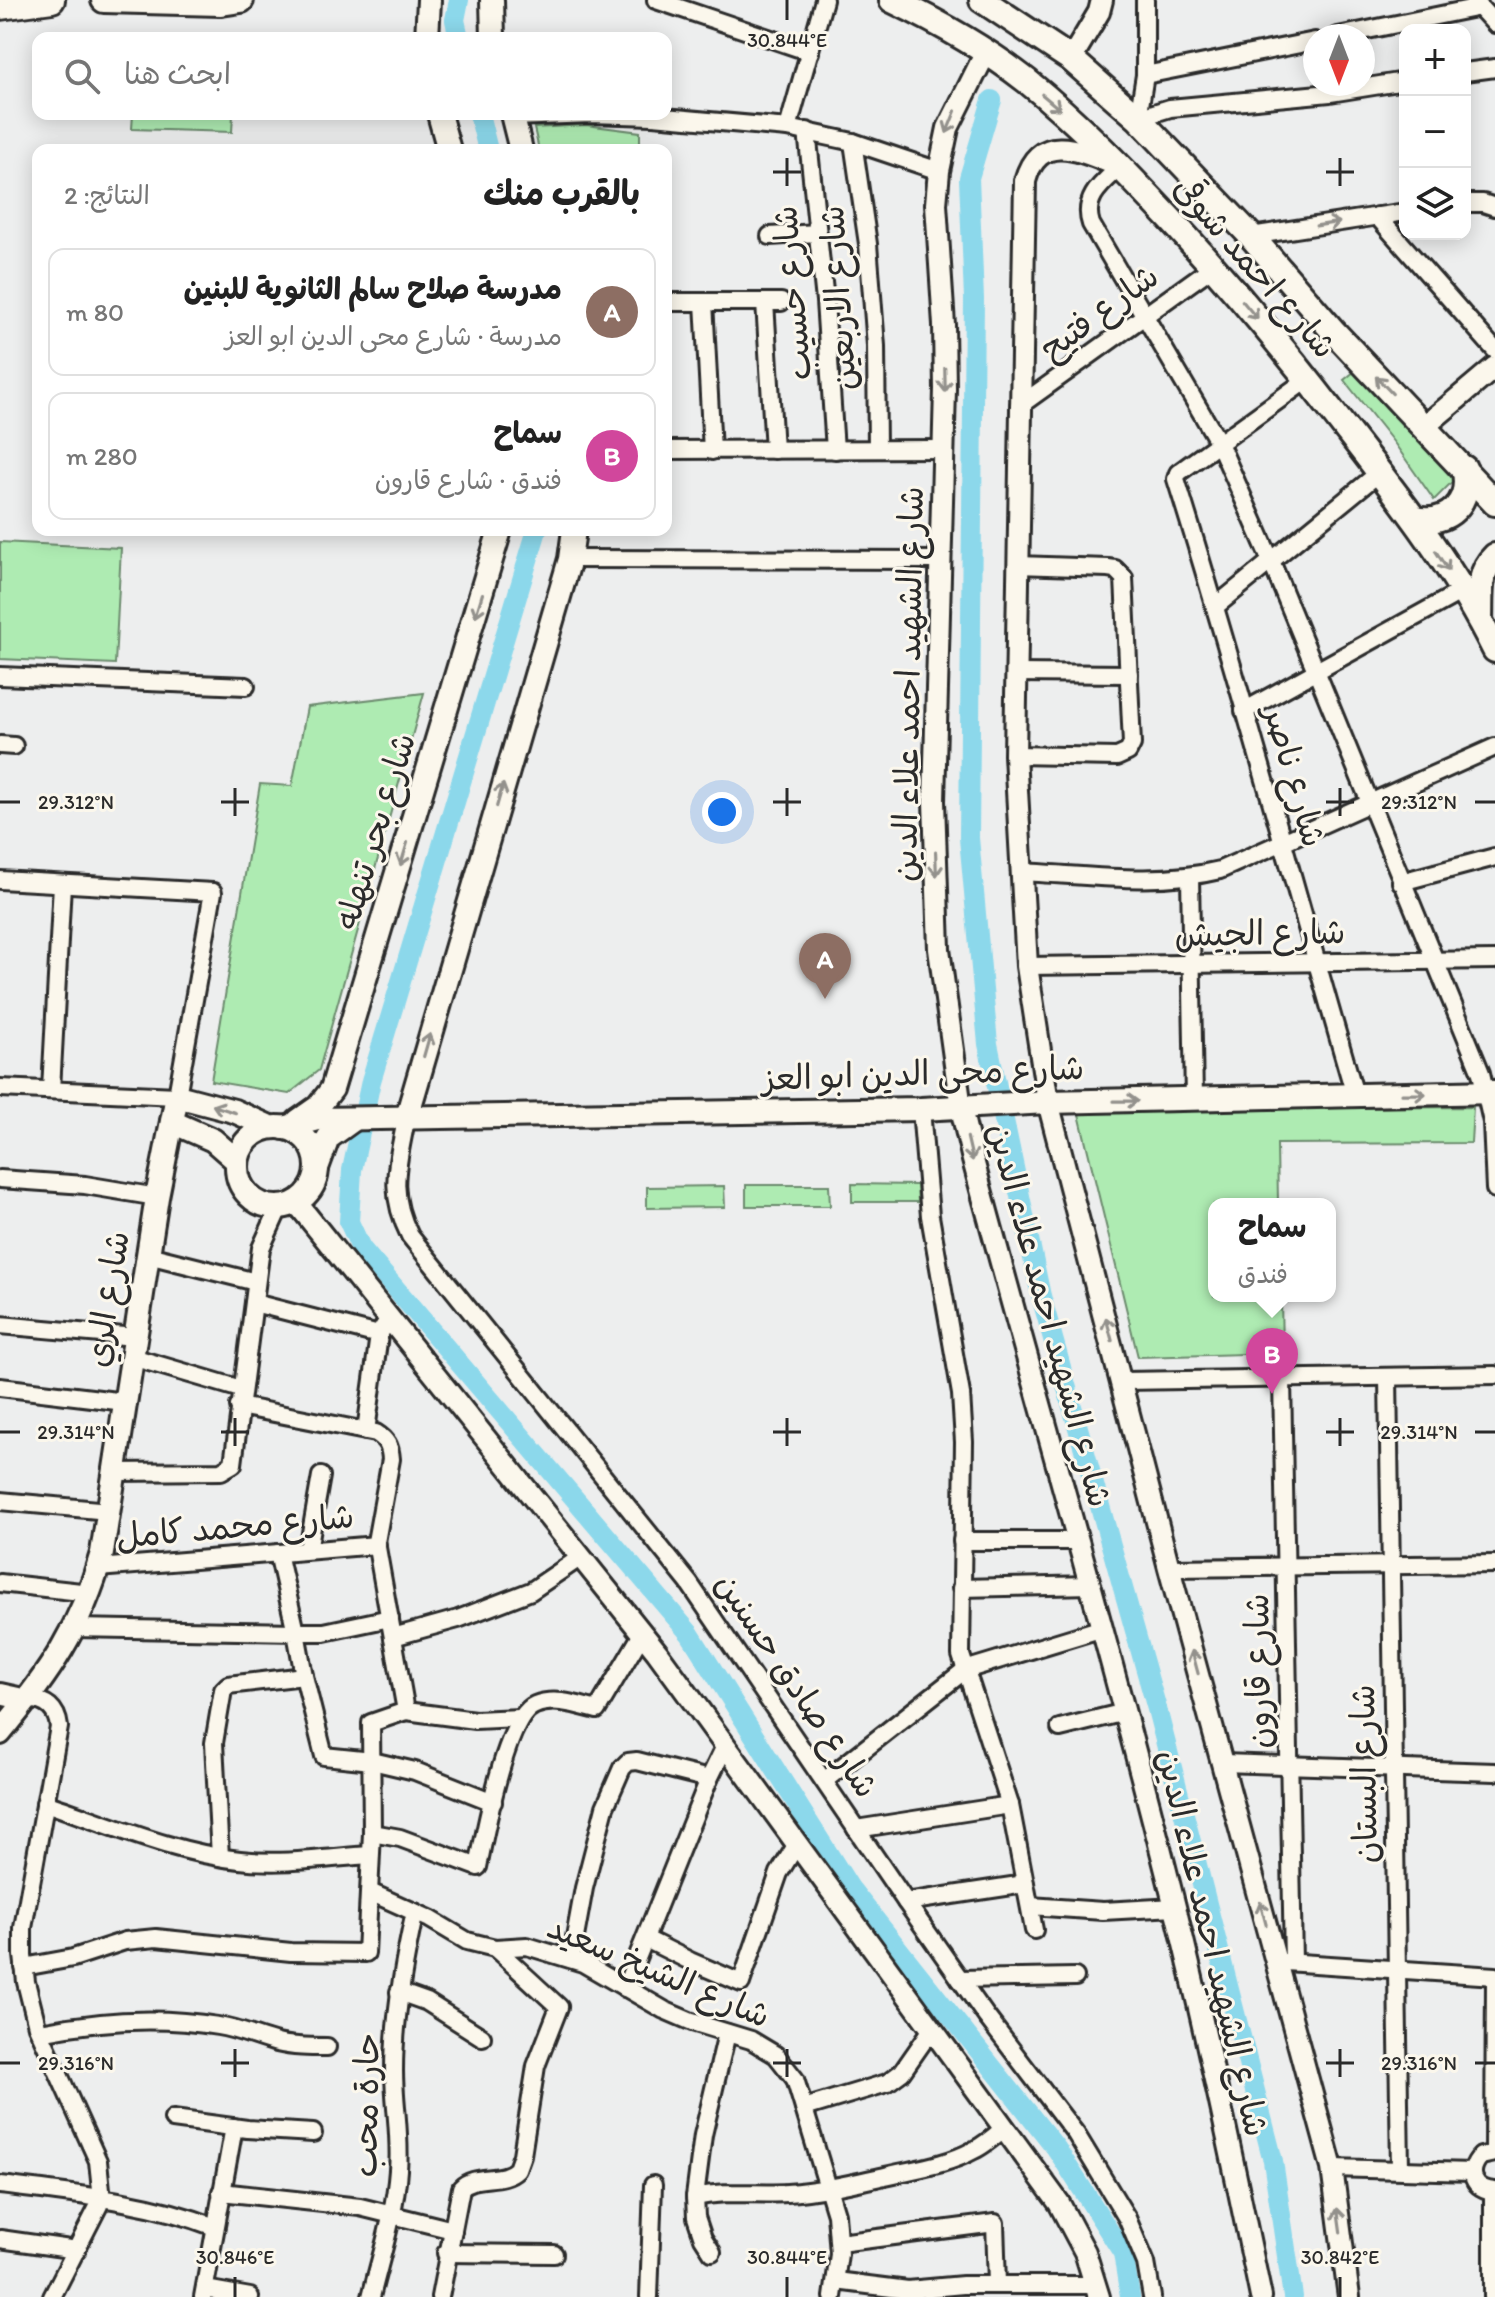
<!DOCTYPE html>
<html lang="ar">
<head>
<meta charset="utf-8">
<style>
	body { margin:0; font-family:Itim,"Playpen Sans Arabic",sans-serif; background:#f6f6f6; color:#222; direction:rtl }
	.controls { position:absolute; right:24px; top:24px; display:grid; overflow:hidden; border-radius:16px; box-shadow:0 4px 20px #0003 }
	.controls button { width:72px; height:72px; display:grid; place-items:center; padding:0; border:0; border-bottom:2px solid #e0e0e0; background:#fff; color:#222; font:40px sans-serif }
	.compass { position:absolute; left:1303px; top:24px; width:72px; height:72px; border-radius:50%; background:#fff; box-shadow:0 4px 20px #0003; rotate:180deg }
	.you { position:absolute; left:722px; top:812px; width:28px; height:28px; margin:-20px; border:6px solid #fff; border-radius:50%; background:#1a73e8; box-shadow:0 0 0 12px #1a73e833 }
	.badge { display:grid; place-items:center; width:52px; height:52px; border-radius:50%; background:#1f6fb2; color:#fff; font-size:26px; font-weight:700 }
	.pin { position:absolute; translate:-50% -66px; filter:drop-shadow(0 2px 4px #0008) }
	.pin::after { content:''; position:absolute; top:42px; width:28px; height:24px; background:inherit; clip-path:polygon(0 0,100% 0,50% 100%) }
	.popup { position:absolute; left:1208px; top:1198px; width:128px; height:104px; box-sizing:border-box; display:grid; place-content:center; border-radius:16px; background:#fff; filter:drop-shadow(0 2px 6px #0005); font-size:26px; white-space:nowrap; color:#767676 }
	.popup b { font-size:30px; color:#222 }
	.popup::after { content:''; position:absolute; left:50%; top:100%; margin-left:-16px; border:16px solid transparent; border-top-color:#fff }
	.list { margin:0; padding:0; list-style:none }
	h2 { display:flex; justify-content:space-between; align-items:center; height:104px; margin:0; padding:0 32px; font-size:34px }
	h2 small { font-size:26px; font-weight:400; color:#767676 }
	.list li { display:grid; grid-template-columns:52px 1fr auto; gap:24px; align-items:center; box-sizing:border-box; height:128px; margin:0 16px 16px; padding:0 16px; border:2px solid #e0e0e0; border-radius:16px }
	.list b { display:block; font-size:30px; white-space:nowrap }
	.list p { margin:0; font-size:26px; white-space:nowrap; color:#767676 }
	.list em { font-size:26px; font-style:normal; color:#767676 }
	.icon { flex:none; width:44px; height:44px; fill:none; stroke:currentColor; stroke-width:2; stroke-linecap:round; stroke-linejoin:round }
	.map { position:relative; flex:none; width:1495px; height:2297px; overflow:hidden; direction:ltr }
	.search { position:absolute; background:#fff; box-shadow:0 4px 20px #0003; left:32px; top:32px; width:640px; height:88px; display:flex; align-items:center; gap:20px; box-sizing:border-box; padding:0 28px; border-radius:16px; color:#767676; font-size:30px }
	.panel { position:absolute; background:#fff; box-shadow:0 4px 20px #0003; left:32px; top:144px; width:640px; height:392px; border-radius:16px; direction:rtl }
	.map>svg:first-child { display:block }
</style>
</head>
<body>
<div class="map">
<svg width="1495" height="2297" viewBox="0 0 1495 2297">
	<rect width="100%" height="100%" fill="#edeeee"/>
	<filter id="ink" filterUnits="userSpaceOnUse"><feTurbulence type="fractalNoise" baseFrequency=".0125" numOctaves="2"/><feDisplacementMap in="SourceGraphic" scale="16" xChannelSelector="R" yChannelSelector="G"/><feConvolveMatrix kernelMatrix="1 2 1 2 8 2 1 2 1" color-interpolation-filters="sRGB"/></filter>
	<g filter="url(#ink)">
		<g fill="#aeebb2" stroke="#6c8b6e" stroke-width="2">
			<path d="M133,114H233L232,132L132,129Z"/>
			<path d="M586,125L640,132V150H539L534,128Z"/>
			<path d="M1360,367L1417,430L1455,479L1434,500L1395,444L1344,380Z"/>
			<path d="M0,542L121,548L115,664L0,659Z"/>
			<path d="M424,693L319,1070L289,1094L211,1081L260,784L292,786L307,707Z"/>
			<path d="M1473,1107L1471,1143L1277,1144L1278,1204H1214V1296H1281L1282,1353L1138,1357L1078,1110Z"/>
			<path d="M852,1184L917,1185L918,1202H852Z"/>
			<path d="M746,1185H829L830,1206H746Z"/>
			<path d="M724,1186L725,1207L647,1208V1187Z"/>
		</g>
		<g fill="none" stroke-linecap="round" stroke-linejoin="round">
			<g stroke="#8cd8eb" stroke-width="20">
				<path d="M459,0L455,20L459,38"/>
				<path d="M992,100L969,178L974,299L969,838L988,1044L1041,1296L1157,1709L1273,2161L1293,2297"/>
				<path d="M479,114L488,150"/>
				<path d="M537,530L371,1081L352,1170L349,1222L361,1248L690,1634L850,1888L1056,2148L1123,2253L1130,2297"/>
			</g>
			<defs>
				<g id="minor">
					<path d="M656,0L810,52"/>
					<path d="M1145,0V75L1138,118L1170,108L1330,93L1405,81"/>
					<path d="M1474,1L1495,24"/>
					<path d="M1338,36L1480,7"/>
					<path d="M1465,72L1495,68"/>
					<path d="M1145,75L1315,41"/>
					<path d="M513,117L591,114L653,116L788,128L853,142L939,171"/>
					<path d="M788,128L824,0"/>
					<path d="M807,131L825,301L835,450"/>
					<path d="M853,142L868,244L876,346L877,449"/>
					<path d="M1121,166C1103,183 1082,197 1091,224L1219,443L1271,561L1481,1073L1492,1122L1495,1189"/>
					<path d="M1465,203H1483L1495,207"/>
					<path d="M1377,216L1495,350"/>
					<path d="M770,236L817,233"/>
					<path d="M1251,236L1405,212"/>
					<path d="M666,302H781"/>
					<path d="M704,302L712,451"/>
					<path d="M765,302L774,450"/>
					<path d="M1309,378L1178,473L1176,479C1240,683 1295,890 1355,1095"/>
					<path d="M1019,406L1214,266"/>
					<path d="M666,450L944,449"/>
					<path d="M570,559L941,560"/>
					<path d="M1216,606L1380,472"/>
					<path d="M1015,673L1129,674"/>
					<path d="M0,676L246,686"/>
					<path d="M1244,711L1462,591"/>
					<path d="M0,745L14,746"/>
					<path d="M1015,755L1117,757L1128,752L1132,744L1124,578L1115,569L1108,568L1017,565"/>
					<path d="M1020,872C1087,875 1155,886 1220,870L1495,747"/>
					<path d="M1190,877L1194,1099"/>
					<path d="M0,880L213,892L177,1096L0,1088"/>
					<path d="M1401,882L1495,857"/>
					<path d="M1027,966L1495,960"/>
					<path d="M51,1090L62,884"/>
					<path d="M921,1109L930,1216L961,1394L964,1442L961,1655L1010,1805L1034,1930"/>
					<path d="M406,1120C397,1167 388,1192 410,1236L689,1583L906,1902L986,2016L1076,2134L1127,2218L1146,2263L1152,2297"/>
					<path d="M0,1179L85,1185L157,1197"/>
					<path d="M148,1255L256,1282"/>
					<path d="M254,1303L379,1335"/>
					<path d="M0,1325L135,1337"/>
					<path d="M132,1357L241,1389"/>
					<path d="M1388,1377L1400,2169"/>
					<path d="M1282,1379L1293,1962"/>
					<path d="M1123,1381L1495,1375"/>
					<path d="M0,1387L125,1402"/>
					<path d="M366,1431L379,1335L384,1326"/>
					<path d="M115,1472L221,1471L233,1464L261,1248L280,1206"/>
					<path d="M0,1501L109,1511"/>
					<path d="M962,1541H1078"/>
					<path d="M308,1550L321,1476"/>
					<path d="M278,1553L296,1632H324L390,1618"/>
					<path d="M98,1568L377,1545"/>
					<path d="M1169,1568L1495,1564"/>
					<path d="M0,1583L90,1593"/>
					<path d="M961,1588L1091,1585"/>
					<path d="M74,1628L296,1632L304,1676L324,1756L372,1761L415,1771L493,1802"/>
					<path d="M393,1637L458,1619L531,1591L581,1557"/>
					<path d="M27,1700C46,1699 57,1709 59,1727L23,1928V1955L26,1982L37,2026L98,2161L101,2190L99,2205L52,2297"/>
					<path d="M406,1711L475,1720L519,1718"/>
					<path d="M1060,1728L1125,1712"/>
					<path d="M1223,1763L1495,1772"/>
					<path d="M824,1781L965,1670L1103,1628"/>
					<path d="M45,1803C108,1824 174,1853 240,1860C282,1865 327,1858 369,1855"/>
					<path d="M856,1829L1010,1805"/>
					<path d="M372,1833L400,1838L478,1867C485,1834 505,1717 535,1705C555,1697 577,1705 597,1710L642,1634"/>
					<path d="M220,1857L214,1743L223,1690L228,1685L304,1676"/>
					<path d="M370,1892L430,1919L467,1941L495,1948L527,1946L583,1963L664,2010L692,2022L751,2040L776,2055L795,2079L836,2214L839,2254L833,2297"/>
					<path d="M906,1902L1025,1884"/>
					<path d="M1030,1906L1103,1911L1175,1907"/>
					<path d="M646,1939L690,1961L741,1983L779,1873L797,1844"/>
					<path d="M571,1959L584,1888L605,1807L622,1768L628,1762L637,1761L709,1779"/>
					<path d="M1285,1962L1495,1976"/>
					<path d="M24,1967L73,1958L125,1941L156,1938L291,1952L366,1953L372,1833L371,1723L406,1711L376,1542L391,1459C390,1446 387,1440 376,1433L239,1406"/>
					<path d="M960,1979L1075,1977"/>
					<path d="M625,1988L709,1779L725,1746"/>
					<path d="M399,1992L427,2002L482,2037"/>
					<path d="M40,2032C99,2020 158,2016 218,2026C238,2029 258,2038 277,2043C293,2047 310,2047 327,2047"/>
					<path d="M804,2108L887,2083L902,2072L932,2029"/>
					<path d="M173,2119L247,2129L313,2133"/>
					<path d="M1494,2153L1495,1981"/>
					<path d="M1495,2153L1481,2156C1466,2171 1473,2190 1495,2191"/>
					<path d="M1332,2168L1472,2172"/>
					<path d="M0,2185C73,2194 146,2200 215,2227"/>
					<path d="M221,2192L360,2207L453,2230"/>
					<path d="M1493,2192V2297"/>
					<path d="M695,2197C728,2190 754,2195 787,2193C820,2191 853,2183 885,2176C915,2169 947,2165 974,2150C985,2145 995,2136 1004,2128"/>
					<path d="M0,2239L77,2250"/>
					<path d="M839,2243L995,2223L997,2284"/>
					<path d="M712,2252L703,2238L696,2217L695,2197L703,2135L727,2033"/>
					<path d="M446,2253L554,2254"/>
					<path d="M836,2281L908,2290L963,2285H1096"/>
					<path d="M205,2289L250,2297"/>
					<path d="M203,2297L234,2127"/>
					<path d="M371,2297C381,2256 395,2213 398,2170C401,2137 394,2104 394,2071C394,2017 403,1965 415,1912"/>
					<path d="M440,2297L461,2188C475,2173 502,2184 517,2169L522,2155L536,2066L559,2007L495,1948"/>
					<path d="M649,2297L653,2185"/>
				</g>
				<g id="tertiary">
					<path d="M986,52L948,128L939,171L936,204L944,325L945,389L934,801L939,949L961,1108L973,1160C1040,1409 1113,1657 1175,1907C1207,2037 1234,2167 1261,2297"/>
					<path d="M1071,59L1099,12L1102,0"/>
					<path d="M1116,165C1081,151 1039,130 1025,181L1015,755L1027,966L1048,1102L1169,1568L1332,2168L1349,2297"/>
					<path d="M1425,426L1495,367"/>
					<path d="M296,1202L657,1652L1059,2203L1085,2252L1099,2297"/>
					<path d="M0,1694L27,1700"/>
				</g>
				<g id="secondary">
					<path d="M492,0L493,38"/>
					<path d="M427,38L429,0"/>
					<path d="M439,114L449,150"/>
					<path d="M512,114L521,150"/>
					<path d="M406,1120L570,559L574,530"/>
					<path d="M298,1121L318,1107L332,1089L500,530"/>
					<path d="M172,1122L213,1140L237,1161"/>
					<circle cx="277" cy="1167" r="40"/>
					<path d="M284,1128L318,1119L921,1109L1048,1102L1495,1092"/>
					<path d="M317,1168L328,1138L353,1120"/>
					<path d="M0,1733C49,1674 81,1628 102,1553L157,1197L177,1096L234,1111L270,1127"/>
				</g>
				<g id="primary">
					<path d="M104,0L221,3L241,0"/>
					<path d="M892,0C938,22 986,49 1027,81C1079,123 1125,171 1171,220C1228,282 1283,347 1335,415C1393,490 1453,564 1495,650"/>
					<path d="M982,0L1071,59L1138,118L1251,236L1334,332L1495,503"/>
					<path d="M0,7L52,0"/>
					<path d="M1415,519C1448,526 1473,502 1464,468"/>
					<path d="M1480,619C1481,596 1477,573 1495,556"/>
				</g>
			</defs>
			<use href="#minor" stroke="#2b2b2b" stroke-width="22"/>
			<use href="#tertiary" stroke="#2b2b2b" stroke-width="26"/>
			<use href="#secondary" stroke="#2b2b2b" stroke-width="28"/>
			<use href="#primary" stroke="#2b2b2b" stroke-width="30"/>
			<use href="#minor" stroke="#fbf7ec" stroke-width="16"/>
			<use href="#tertiary" stroke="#fbf7ec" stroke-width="20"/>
			<use href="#secondary" stroke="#fbf7ec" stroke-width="22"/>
			<use href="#primary" stroke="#fbf7ec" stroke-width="24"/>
		</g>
		<defs><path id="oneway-shaft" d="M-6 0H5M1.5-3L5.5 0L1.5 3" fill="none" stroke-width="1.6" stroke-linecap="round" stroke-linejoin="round" transform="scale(2)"/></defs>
		<g stroke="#93918c">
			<use href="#oneway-shaft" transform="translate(1051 102) rotate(40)"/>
			<use href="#oneway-shaft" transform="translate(951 122) rotate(112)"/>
			<use href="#oneway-shaft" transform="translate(1328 224) rotate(-9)"/>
			<use href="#oneway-shaft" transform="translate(1250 310) rotate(50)"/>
			<use href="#oneway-shaft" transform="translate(945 380) rotate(89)"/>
			<use href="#oneway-shaft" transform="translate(1384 385) rotate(-134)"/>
			<use href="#oneway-shaft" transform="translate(1442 561) rotate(57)"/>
			<use href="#oneway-shaft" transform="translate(479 605) rotate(107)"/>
			<use href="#oneway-shaft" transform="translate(500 795) rotate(-74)"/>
			<use href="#oneway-shaft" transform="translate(404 854) rotate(107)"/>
			<use href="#oneway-shaft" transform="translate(936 864) rotate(88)"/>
			<use href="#oneway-shaft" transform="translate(427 1045) rotate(-74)"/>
			<use href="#oneway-shaft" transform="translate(1414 1094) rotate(-1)"/>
			<use href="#oneway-shaft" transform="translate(1126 1101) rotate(-1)"/>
			<use href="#oneway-shaft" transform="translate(224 1109) rotate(-162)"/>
			<use href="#oneway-shaft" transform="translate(970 1149) rotate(77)"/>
			<use href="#oneway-shaft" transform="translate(1109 1329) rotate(-105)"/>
			<use href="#oneway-shaft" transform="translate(1195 1662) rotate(-105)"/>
			<use href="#oneway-shaft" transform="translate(1263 1913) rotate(-105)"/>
			<use href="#oneway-shaft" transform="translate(1339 2220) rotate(-98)"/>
		</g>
	</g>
	<path fill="none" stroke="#2b2b2b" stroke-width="3" d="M787,0V20M787,158V186M1340,158V186M773,172H801M1326,172H1354M235,788V816M787,788V816M1340,788V816M0,802H20M221,802H249M773,802H801M1326,802H1354M1475,802H1495M235,1418V1446M787,1418V1446M1340,1418V1446M0,1432H20M221,1432H249M773,1432H801M1326,1432H1354M1475,1432H1495M235,2049V2077M787,2049V2077M1340,2049V2077M0,2063H20M221,2063H249M773,2063H801M1326,2063H1354M1475,2063H1495M235,2277V2297M787,2277V2297M1340,2277V2297"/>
	<g text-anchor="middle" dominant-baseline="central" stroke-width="6" stroke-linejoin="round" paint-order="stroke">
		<g font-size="34" fill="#2b2b2b" stroke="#fbf7ec">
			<text transform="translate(1255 267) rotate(49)">شارع احمد شوقى</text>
			<text transform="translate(792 293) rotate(-95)">شارع حسيب</text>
			<text transform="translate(838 298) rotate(-94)">شارع الاربعين</text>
			<text transform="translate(1099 312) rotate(-36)">شارع فتيح</text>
			<text transform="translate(908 684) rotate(-89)">شارع الشهيد احمد علاء الدين</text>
			<text transform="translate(1295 776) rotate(74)">شارع ناصر</text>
			<text transform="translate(375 831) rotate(-73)">شارع بحر تنهله</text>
			<text transform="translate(1260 933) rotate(-1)">شارع الجيش</text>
			<text transform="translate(923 1073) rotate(-2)">شارع محى الدين ابو العز</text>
			<text transform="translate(107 1299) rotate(-81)">شارع الري</text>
			<text transform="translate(1050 1315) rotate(75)">شارع الشهيد احمد علاء الدين</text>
			<text transform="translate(235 1526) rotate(-5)">شارع محمد كامل</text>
			<text transform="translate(1258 1671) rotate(-91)">شارع قارون</text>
			<text transform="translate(797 1685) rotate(56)">شارع صادق حسنين</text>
			<text transform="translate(1364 1774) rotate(-91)">شارع البستان</text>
			<text transform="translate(1213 1943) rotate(77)">شارع الشهيد احمد علاء الدين</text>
			<text transform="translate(659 1971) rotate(23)">شارع الشيخ سعيد</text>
			<text transform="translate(366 2105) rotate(-89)">حارة محب</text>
		</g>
	</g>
	<g font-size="20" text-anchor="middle" fill="#2b2b2b" stroke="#fbf7ec" stroke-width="6" stroke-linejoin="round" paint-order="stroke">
		<text x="787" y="47">30.844°E</text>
		<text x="1419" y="809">29.312°N</text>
		<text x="76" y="809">29.312°N</text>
		<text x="1419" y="1439">29.314°N</text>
		<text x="76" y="1439">29.314°N</text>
		<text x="1419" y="2070">29.316°N</text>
		<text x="76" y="2070">29.316°N</text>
		<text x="235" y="2264">30.846°E</text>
		<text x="787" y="2264">30.844°E</text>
		<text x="1340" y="2264">30.842°E</text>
	</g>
</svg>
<div class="controls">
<button>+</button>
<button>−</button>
<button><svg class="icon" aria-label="layers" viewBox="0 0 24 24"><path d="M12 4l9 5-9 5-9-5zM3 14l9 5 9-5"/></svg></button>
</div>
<svg class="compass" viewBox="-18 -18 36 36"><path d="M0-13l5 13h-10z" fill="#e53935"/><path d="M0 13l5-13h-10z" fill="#767676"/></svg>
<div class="you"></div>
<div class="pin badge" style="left:825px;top:999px;background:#8d6e63">A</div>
<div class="pin badge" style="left:1272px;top:1394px;background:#d1479c">B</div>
<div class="popup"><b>سماح</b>فندق</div>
<div class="search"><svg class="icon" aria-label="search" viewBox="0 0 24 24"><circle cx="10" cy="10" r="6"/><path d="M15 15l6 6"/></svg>ابحث هنا</div>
<section class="panel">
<h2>بالقرب منك<small>النتائج: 2</small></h2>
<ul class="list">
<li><span class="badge" style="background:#8d6e63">A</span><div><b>مدرسة صلاح سالم الثانوية للبنين</b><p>مدرسة · شارع محى الدين ابو العز</p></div><em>80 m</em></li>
<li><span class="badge" style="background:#d1479c">B</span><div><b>سماح</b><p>فندق · شارع قارون</p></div><em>280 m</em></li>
</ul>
</section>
</div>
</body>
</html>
